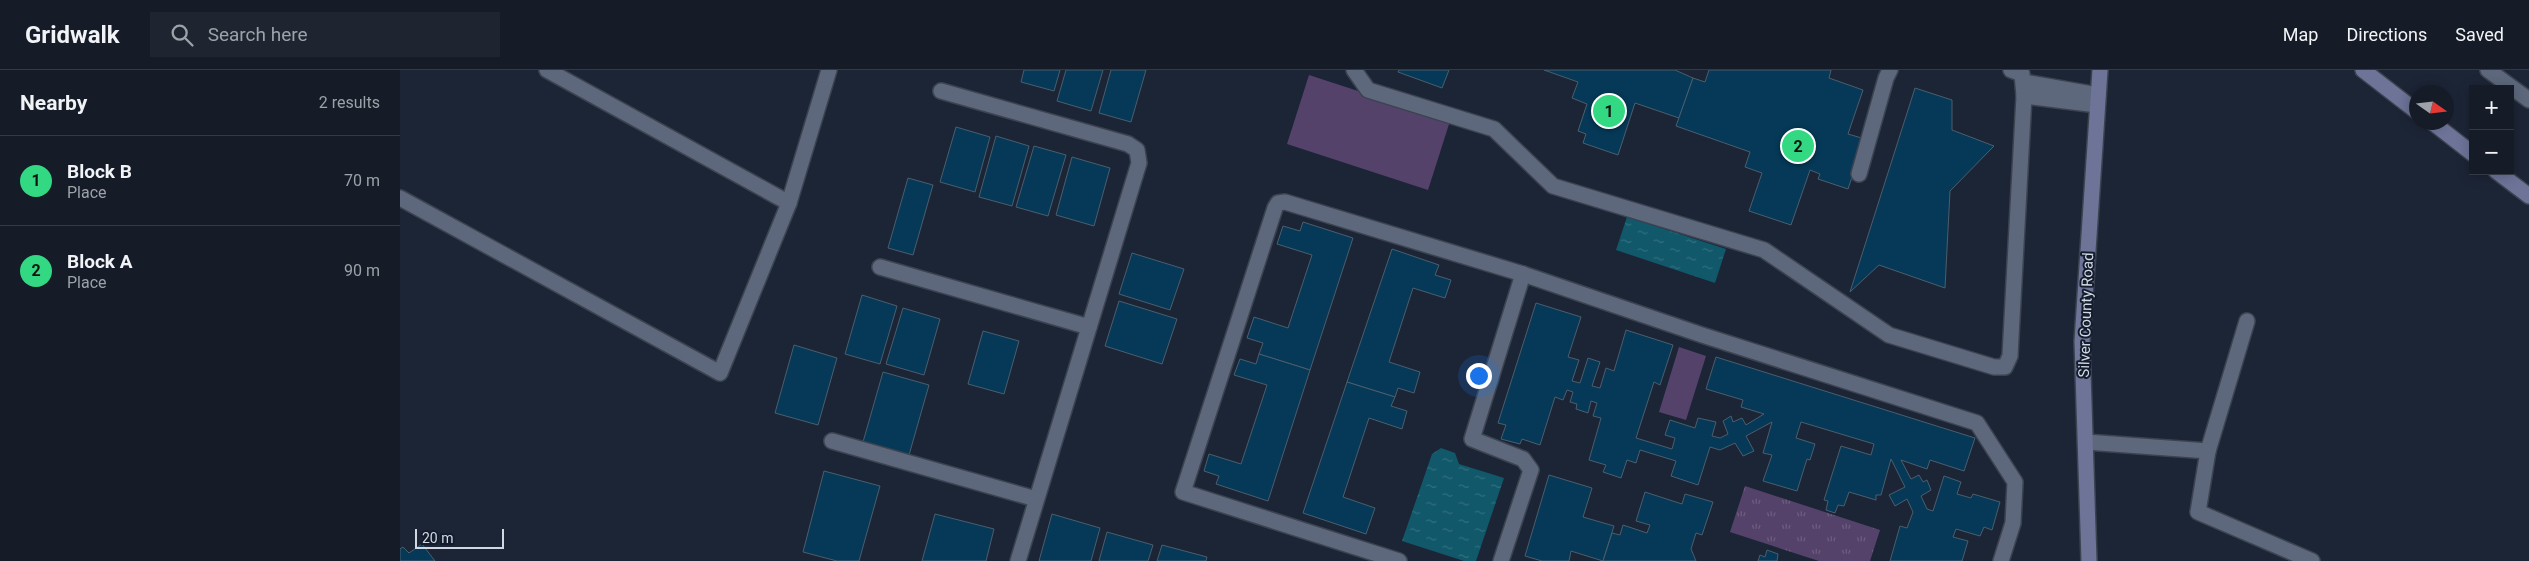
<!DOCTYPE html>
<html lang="en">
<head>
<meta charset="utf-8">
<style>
	body { margin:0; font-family:Roboto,sans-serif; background:#1e2530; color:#f1f3f6 }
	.controls { position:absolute; right:15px; top:15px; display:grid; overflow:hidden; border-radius:0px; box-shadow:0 2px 12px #0003 }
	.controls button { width:45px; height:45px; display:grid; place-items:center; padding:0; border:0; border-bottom:1px solid #343a45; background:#151c28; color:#f1f3f6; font:25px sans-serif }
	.compass { position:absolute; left:2009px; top:15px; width:45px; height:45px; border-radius:50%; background:#151c28; box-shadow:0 2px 12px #0003; rotate:104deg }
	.scale { position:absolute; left:15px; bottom:12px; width:89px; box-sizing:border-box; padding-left:5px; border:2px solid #d2d8e3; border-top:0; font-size:14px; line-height:18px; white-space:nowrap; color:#d2d8e3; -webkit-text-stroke:4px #131c2c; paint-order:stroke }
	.you { position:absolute; left:1078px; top:305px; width:18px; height:18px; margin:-12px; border:4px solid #fff; border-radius:50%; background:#1a73e8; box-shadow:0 0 0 8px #1a73e833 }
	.badge { display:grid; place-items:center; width:32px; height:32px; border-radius:50%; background:#32d882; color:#111; font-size:16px; font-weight:700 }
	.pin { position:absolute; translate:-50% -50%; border:2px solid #fff; box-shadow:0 1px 5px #0006 }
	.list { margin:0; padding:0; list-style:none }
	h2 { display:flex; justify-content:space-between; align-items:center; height:65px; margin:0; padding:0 20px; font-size:21px }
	h2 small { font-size:16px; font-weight:400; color:#9da1a8 }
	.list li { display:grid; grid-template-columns:32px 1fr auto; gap:15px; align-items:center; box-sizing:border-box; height:90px; padding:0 20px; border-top:1px solid #343a45 }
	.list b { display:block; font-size:19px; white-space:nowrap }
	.list p { margin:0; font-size:16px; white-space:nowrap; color:#9da1a8 }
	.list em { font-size:16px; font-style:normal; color:#9da1a8 }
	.icon { flex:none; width:28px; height:28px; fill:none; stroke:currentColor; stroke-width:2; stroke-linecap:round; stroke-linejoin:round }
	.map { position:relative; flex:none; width:2129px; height:491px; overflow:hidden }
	header { display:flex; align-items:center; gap:30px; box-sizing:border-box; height:70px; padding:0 25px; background:#151c28; border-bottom:1px solid #343a45 }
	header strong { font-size:24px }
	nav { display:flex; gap:28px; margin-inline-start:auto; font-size:18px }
	.search { width:350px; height:45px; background:#1e2530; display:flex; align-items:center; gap:12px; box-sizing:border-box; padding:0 18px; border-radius:0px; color:#9da1a8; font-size:19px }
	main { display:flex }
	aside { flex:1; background:#151c28 }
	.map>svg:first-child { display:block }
</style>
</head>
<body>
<header>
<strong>Gridwalk</strong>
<div class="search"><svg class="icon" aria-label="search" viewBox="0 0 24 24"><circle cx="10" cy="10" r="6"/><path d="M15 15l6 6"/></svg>Search here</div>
<nav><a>Map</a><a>Directions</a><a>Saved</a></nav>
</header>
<main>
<aside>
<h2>Nearby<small>2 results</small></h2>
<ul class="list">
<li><span class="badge">1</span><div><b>Block B</b><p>Place</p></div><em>70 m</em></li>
<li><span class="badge">2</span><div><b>Block A</b><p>Place</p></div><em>90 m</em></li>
</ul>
</aside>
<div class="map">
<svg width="2129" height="491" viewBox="0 0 2129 491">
	<defs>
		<pattern id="grass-tufts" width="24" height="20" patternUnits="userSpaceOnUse" patternTransform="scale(1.25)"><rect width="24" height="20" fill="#55426a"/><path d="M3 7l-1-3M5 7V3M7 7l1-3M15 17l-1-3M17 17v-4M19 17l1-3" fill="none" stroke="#6d5d7f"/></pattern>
		<pattern id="water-ripples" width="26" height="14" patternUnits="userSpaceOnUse" patternTransform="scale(1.25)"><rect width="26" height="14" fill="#10586a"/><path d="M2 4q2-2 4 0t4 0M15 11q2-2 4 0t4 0" fill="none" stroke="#326f7f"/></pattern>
	</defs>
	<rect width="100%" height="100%" fill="#1c2536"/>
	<path fill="url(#grass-tufts)" d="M1345,416L1480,460L1470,491H1419L1330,462Z"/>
	<g fill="#55426a">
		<path d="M909,5L1050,51L1028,120L887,74Z"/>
		<path d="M1279,277L1306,286L1286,350L1259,342Z"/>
	</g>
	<g fill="url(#water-ripples)">
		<path d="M1227,147L1326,179L1315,213L1216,180Z"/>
		<path d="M1041,378L1055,383L1059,394L1104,408L1076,491H1064L1002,471L1032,384Z"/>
	</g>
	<g fill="#063957" stroke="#4b5e6d">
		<path d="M624,0H660L654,21L621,12Z"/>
		<path d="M666,0H703L691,41L657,31Z"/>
		<path d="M711,0H746L731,52L699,43Z"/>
		<path d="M999,0H1049L1042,18L998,2Z"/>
		<path d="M1144,0H1275L1293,8L1279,48L1235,33L1218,85L1183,73L1186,64L1178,61L1187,34L1172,28L1178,12Z"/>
		<path d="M1309,0H1431L1429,8L1463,20L1448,64L1465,69L1448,119L1418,109L1420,104L1410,100L1391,155L1349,141L1362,103L1345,97L1350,82L1276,56L1293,8L1305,12Z"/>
		<path d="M1515,18L1552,30V60L1594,76L1550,121L1545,218L1479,195L1450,222Z"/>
		<path d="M556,57L590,67L575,122L540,112Z"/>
		<path d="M596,66L629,76L612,136L579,127Z"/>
		<path d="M634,76L666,85L648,146L616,137Z"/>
		<path d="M672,87L710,98L694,156L656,145Z"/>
		<path d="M508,108L533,115L513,185L488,178Z"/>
		<path d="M903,152L953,168L910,300L859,284L863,273L847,268L854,247L888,258L912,185L877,174L883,156L900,161Z"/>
		<path d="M992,179L1039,195L1035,205L1051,210L1045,228L1013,218L989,292L1020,302L1014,323L998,318L995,327L947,312Z"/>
		<path d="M732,183L784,199L770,240L719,224Z"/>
		<path d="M462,225L497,236L480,294L445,284Z"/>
		<path d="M719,231L777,249L762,294L705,276Z"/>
		<path d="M1136,233L1181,247L1168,287L1179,290L1172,311L1180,313L1188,288L1200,292L1192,316L1200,318L1206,298L1214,301L1226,260L1273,275L1260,315L1254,312L1236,368L1272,379L1275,368L1265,365L1270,350L1295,358L1298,348L1316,352L1312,366L1320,368L1328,364L1323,351L1331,346L1333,352L1342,348L1346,355L1364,344L1341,337L1343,330L1306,319L1316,287L1575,368L1564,401L1530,390L1527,399L1501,390L1511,409L1519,405L1523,412L1527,410L1531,420L1521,426L1527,439L1533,441L1544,406L1561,412L1557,424L1571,428L1573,424L1600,432L1592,460L1584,457L1580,466L1556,459L1553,467L1568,471L1562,491H1490L1500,456L1507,458L1513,442L1507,429L1495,436L1489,425L1505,417L1491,389L1481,425H1476V430L1449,422L1444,436L1438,435L1435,443L1426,440L1428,431L1424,430L1441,376L1471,385L1474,374L1401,352L1396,368L1415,374L1410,390L1407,389L1397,421L1363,411L1372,385L1363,383L1372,352L1346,366L1354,381L1343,386L1335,373L1320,380L1310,377L1298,415L1271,406L1276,391L1240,380L1236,393L1227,390L1221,408L1203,402L1206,395L1189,390L1201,348L1193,346L1197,333L1191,331L1188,343L1176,339L1177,334L1170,332L1173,322L1167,320L1163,330L1155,327L1140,375L1122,369L1120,374L1101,369L1106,355L1098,353Z"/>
		<path d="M503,238L540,249L524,305L486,294Z"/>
		<path d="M583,261L619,271L604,324L568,314Z"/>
		<path d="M394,275L437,288L418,355L375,343Z"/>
		<path d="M859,284L910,300L868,431L816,414L819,406L804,401L809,384L841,394L867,315L834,305L840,289L856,294Z"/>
		<path d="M483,302L529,315L509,385L463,372Z"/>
		<path d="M947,312L995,327L991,336L1007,341L1002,359L969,348L943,427L975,438L966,464L903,443Z"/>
		<path d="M424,401L480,416L459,491H437L403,482Z"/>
		<path d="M1149,405L1192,418L1183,447L1214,456L1203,491L1171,481L1169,491H1142L1125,486Z"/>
		<path d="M1245,422L1282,434L1285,424L1313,432L1302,465L1296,463L1291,479L1296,491H1203L1212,463L1220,465L1223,455L1247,463L1250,455L1236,451Z"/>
		<path d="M535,444L594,459L586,491H522Z"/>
		<path d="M652,444L700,458L691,491H639Z"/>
		<path d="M707,462L753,475L748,491H699Z"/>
		<path d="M22,474L35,491H0V479L3,477L9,483Z"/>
		<path d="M762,475L807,487L806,491H757Z"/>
		<path d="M1367,480L1378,484L1377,491H1358L1360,485L1365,487Z"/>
	</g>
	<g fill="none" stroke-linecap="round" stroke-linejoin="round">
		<defs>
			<g id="lane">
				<path d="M954,0L968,20L1094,59L1153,116L1364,180L1489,265L1594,297H1605L1610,286L1624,26L1622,4L1611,0"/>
				<path d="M2088,0L2129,30"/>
				<path d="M1624,12L1698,25"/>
				<path d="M1624,26L1697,35"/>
				<path d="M1459,104L1486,8L1490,0"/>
				<path d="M999,491L783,422L875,138L878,133L885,132L1123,204L1302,265L1577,353L1615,412L1613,453L1601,491"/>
				<path d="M1101,491L1131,400L1123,389L1072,369L1123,204"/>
			</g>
			<g id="street">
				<path d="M147,0L389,133"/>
				<path d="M541,21L728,74L737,80L739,93L618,491"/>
				<path d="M0,128L320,303L389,133L429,0"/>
				<path d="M480,197L689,257"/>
				<path d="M432,371L636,429"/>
				<path d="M1686,372L1808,381L1798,442L1912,491"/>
				<path d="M1808,381L1847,251"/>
			</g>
			<g id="secondary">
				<path d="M1963,0L2016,41"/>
				<path d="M2032,52L2073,84"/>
				<path d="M2096,101L2129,126"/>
				<path d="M1689,491L1682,271L1700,0"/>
			</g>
		</defs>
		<use href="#lane" stroke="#3c4350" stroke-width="18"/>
		<use href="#street" stroke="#3c4350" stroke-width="18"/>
		<use href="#secondary" stroke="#3c4350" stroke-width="18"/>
		<use href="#lane" stroke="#5d687c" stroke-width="15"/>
		<use href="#street" stroke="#5d687c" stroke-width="15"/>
		<use href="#secondary" stroke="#6d7498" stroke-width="15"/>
	</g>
	<g text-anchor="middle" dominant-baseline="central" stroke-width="4" stroke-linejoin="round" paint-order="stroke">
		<g font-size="15" fill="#d2d8e3" stroke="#131c2c">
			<text transform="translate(1686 245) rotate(-88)">Silver County Road</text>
		</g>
	</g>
</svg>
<div class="controls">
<button>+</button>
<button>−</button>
</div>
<svg class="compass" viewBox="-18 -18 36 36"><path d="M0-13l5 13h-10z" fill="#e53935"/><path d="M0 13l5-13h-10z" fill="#9da1a8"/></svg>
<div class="scale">20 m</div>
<div class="you"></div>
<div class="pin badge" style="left:1209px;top:41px">1</div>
<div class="pin badge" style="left:1398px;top:76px">2</div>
</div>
</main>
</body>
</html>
